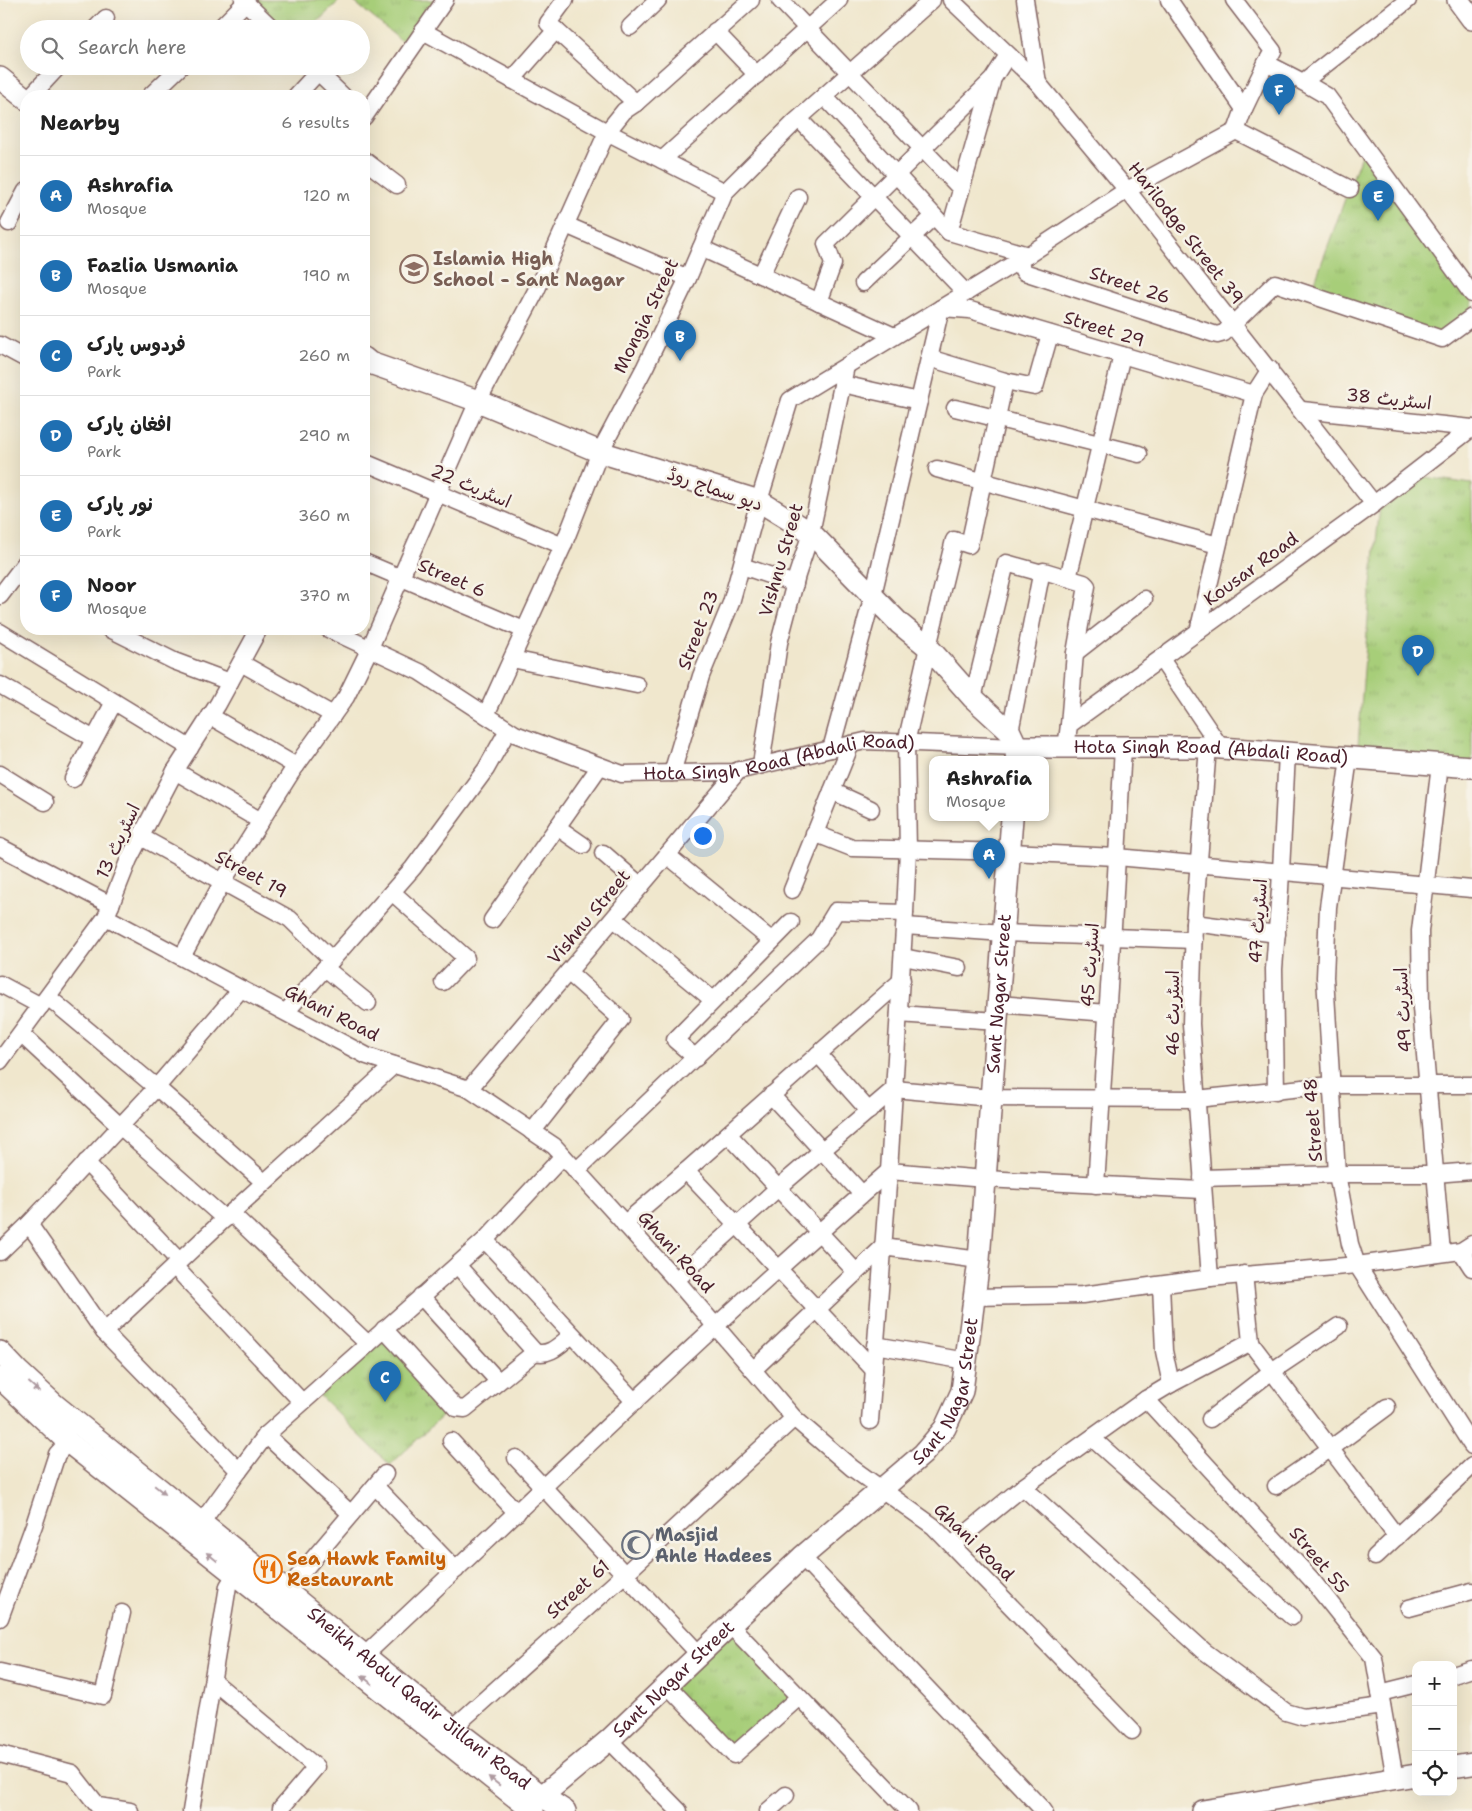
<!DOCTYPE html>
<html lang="en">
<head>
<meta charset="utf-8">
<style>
	body { margin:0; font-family:"Shantell Sans","Playpen Sans Arabic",sans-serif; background:#f2f2f2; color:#222 }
	.controls { position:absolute; right:15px; bottom:15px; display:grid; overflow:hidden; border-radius:10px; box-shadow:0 5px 20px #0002 }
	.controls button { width:45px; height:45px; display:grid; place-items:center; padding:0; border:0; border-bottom:1px solid #e0e0e0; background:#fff; color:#222; font:25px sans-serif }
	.you { position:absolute; left:702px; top:835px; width:18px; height:18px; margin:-12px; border:4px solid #fff; border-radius:50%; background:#1a73e8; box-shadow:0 0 0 8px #1a73e833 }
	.badge { display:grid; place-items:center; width:32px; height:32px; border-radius:50%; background:#1f6fb2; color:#fff; font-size:16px; font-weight:700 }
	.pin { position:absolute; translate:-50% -41px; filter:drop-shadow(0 1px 2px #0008) }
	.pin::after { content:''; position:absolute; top:26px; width:18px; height:15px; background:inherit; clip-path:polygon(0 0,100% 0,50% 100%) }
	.popup { position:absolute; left:929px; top:756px; width:120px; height:65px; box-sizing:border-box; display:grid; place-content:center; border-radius:10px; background:#fff; filter:drop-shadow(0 1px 4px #0005); font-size:16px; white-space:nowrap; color:#767676 }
	.popup b { font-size:19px; color:#222 }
	.popup::after { content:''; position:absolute; left:50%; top:100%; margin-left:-10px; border:10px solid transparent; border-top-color:#fff }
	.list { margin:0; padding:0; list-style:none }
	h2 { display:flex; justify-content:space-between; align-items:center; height:65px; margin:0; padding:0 20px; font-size:21px }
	h2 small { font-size:16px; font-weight:400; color:#767676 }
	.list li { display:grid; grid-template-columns:32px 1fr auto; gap:15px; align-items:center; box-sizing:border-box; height:80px; padding:0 20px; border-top:1px solid #e0e0e0 }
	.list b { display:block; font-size:19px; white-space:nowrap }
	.list p { margin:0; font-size:16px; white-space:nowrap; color:#767676 }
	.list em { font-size:16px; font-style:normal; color:#767676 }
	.icon { flex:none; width:28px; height:28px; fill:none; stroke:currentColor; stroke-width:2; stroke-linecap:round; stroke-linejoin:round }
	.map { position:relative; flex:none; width:1472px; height:1811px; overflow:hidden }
	.search { position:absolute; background:#fff; box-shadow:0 5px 20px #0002; left:20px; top:20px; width:350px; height:55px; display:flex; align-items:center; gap:12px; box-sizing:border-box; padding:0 18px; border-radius:28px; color:#767676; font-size:19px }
	.panel { position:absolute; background:#fff; box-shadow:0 5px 20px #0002; left:20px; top:90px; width:350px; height:545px; border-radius:20px }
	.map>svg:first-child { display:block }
</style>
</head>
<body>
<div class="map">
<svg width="1472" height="1811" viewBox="0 0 1472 1811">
	<defs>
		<pattern id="park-tufts" width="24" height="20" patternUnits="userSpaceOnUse" patternTransform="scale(1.25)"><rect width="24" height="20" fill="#a7ce79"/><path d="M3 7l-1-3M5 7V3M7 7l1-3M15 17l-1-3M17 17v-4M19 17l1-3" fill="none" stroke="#91b069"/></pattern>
	</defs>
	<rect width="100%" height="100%" fill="#f7f3e8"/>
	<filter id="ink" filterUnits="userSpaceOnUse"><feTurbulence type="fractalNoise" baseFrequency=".02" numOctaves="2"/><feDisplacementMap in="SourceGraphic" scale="10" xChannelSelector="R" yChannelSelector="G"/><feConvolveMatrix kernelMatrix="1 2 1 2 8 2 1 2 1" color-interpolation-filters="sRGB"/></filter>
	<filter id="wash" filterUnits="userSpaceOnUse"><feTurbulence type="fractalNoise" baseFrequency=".0096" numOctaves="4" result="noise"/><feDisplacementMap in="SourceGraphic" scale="20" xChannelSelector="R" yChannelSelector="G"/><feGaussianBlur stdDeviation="1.12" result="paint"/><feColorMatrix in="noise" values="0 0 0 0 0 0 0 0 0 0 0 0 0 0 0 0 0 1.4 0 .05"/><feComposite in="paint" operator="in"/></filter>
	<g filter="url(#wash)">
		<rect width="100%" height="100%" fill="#f0e7cd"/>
		<g fill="url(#park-tufts)" stroke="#787652">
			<path d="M243,0H340L310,29H273Z"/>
			<path d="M352,0H445L411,49Z"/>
			<path d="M1364,147L1472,294V317L1442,339L1310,295Z"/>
			<path d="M1411,475L1472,484V767L1357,758L1370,594L1381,498Z"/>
			<path d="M383,1335L451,1408L390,1465L319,1395Z"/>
			<path d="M730,1625L799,1697L734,1755L667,1685Z"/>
		</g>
	</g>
	<g filter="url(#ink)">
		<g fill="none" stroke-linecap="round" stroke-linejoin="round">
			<defs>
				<g id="minor">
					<path d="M243,0L273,29"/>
					<path d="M565,0L548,23L636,103"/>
					<path d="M780,0L961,189"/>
					<path d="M951,0L1038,83L1127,190L1374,504"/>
					<path d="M1025,0L1038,83"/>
					<path d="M1169,0L1244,109"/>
					<path d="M1234,0L1273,51L1266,63"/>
					<path d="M630,27L658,0"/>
					<path d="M95,29L106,18"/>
					<path d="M219,29L246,2"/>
					<path d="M423,31L607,132L725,192"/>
					<path d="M715,31L757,75"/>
					<path d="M312,66L343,96"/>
					<path d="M512,80L556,30"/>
					<path d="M1303,82L1327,96L1472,294"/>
					<path d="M31,96L59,66"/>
					<path d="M150,96L181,66"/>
					<path d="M296,96L318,72"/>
					<path d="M824,96L949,232L1028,255"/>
					<path d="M364,117L445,0"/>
					<path d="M799,119L966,293"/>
					<path d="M1236,131L1350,189"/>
					<path d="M364,160L397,185"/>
					<path d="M662,160L839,0"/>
					<path d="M9,223L26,191"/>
					<path d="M566,225L688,278"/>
					<path d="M949,232L992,82"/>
					<path d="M701,248L894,336"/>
					<path d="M1018,261L1024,272L1217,335L1224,333L1275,283L1442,339L1472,317"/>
					<path d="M761,275L798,197"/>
					<path d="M863,283L934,216"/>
					<path d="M819,302L833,264L826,244L992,80L1008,55"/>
					<path d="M0,345L26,359"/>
					<path d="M929,358L1005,381L1035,387L1050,334"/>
					<path d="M842,384L919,401"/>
					<path d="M955,408L1139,454"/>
					<path d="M1302,410L1472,428"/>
					<path d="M364,462L563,546"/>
					<path d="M937,469L1218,545"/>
					<path d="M364,562L524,630"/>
					<path d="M742,566L795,584"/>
					<path d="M1068,578L1122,355"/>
					<path d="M0,596L26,562"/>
					<path d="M110,629L174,661L230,682"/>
					<path id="s1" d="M328,629L420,672L515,734L622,774L733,772L865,741L1017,747"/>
					<path d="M0,632L190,748"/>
					<path d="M1198,632L1254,394L1270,369"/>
					<path d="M1075,653L1144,599"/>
					<path d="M512,659L637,685"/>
					<path d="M1161,659L1221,748"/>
					<path d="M241,663L333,715"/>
					<path d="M0,685L94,739"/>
					<path d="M973,698L1006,563L1042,573"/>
					<path d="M486,715L563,546L600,452L645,367L688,278L725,192L796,121L932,0"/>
					<path d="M210,716L296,766"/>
					<path d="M1010,732L1041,575L1044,571L1084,583L1087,586L1075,653L1069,725"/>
					<path d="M1208,747L1194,923L1191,1024L1210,1278"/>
					<path d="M1066,748L1069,725L1374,504L1472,428"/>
					<path d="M831,749L873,595L941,308L970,310L1254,394"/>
					<path d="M1349,758L1328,907L1325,977L1337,1174L1350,1244L1357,1265L1472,1446"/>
					<path d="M761,765L779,643L797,575L811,533L846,366"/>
					<path d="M1440,765L1420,931L1421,1008L1442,1253"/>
					<path d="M175,771L261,821"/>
					<path d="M672,773L701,676L731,603L759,501L790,400L1028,255L1127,190L1236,131L1244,109L1266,63L1303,82L1408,0"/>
					<path d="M0,774L45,802"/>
					<path d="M73,779L114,702"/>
					<path d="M832,791L871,809"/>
					<path d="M557,827L583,845"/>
					<path d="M814,833L852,848L1010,852L1117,857L1472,889"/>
					<path d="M141,837L290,919L332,960"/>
					<path d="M0,847L111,905"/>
					<path d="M603,853L641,886"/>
					<path d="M667,855L772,941"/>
					<path d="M792,890L851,744"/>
					<path d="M392,892L466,958L443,982"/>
					<path d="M106,917L367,1056L469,1089L554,1146L676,1280L794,1418L852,1468L933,1526L1132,1731"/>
					<path d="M614,919L713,1000"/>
					<path d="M492,920L600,766"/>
					<path d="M1194,923L1277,934"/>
					<path d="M905,926L1004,933L1194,940"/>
					<path d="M182,957L223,881L291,773L346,697L370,648L478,401L536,291L607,132L624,111L636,103L751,0"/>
					<path d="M903,957L959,968"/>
					<path d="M325,968L368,1003"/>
					<path d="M0,984L41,1006"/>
					<path d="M48,997L163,1093L264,1182"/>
					<path d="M998,1004L1107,1013"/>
					<path d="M286,1012L413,868L486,769L508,730"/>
					<path d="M899,1014L997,1021"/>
					<path d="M21,1034L120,1126L225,1219"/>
					<path d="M818,1054L869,1111"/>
					<path d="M696,1058L675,1040L791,922"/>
					<path d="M0,1061L106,917L129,859L175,771L218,704L259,629"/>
					<path d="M469,1089L739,770"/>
					<path d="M1276,1092L1274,969L1280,890L1287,753"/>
					<path d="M771,1095L862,1194"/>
					<path d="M532,1132L621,1019L568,972"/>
					<path d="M728,1134L856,1272"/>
					<path d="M563,1156L485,1240L635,1402"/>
					<path d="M86,1162L179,1261"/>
					<path d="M576,1171L819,939L836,911L905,913"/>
					<path d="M686,1171L874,1370"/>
					<path d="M1202,1178L1337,1174H1435L1472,1171"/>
					<path d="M1096,1185L1114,911L1123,747"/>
					<path d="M231,1213L368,1344"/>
					<path d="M29,1224L104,1332L239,1471L266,1435L485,1240"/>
					<path d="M624,1224L686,1171L902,980"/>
					<path d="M1461,1251L1472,1268"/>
					<path d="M0,1252L29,1224L156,1088L241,989"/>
					<path d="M457,1265L535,1352C550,1357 561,1343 572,1335"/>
					<path d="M174,1266L302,1402"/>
					<path d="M1244,1274L1251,1342L1253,1346L1397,1537"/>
					<path d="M676,1280L778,1188L894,1089L991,1098L1196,1099L1331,1085H1472"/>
					<path d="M1161,1285L1164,1351L1171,1384"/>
					<path d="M421,1296L498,1381"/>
					<path d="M975,1297L1082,1295L1210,1278L1357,1265L1461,1251L1472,1244"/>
					<path d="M384,1329L456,1408L465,1409L535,1352"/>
					<path d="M104,1332L231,1213L394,1065"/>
					<path d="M1251,1342L1171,1384L1146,1399L1023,1487L1204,1651L1286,1712L1303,1717L1382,1706"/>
					<path d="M875,1345L966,1361"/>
					<path d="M753,1370L883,1247L979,1260"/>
					<path d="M1146,1399L1311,1579L1374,1658L1395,1779"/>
					<path d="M1210,1419L1272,1371L1339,1326"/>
					<path d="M870,1421L889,1171L905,913L908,850L906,743L928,647L954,540L969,545L1005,381"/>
					<path d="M266,1435L351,1514"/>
					<path d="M1092,1438L1292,1617"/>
					<path d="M451,1441L517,1513"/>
					<path d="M516,1458L699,1654"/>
					<path d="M375,1486L456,1570"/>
					<path d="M1276,1486L1330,1449L1387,1407"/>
					<path d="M201,1523L239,1471"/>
					<path d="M952,1545L1023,1487"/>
					<path d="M802,1557L1044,1811"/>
					<path d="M1375,1557L1472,1466"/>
					<path d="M286,1591L385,1474"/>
					<path d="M1409,1608L1472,1591"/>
					<path d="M0,1618L34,1525L57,1454L68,1442"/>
					<path d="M730,1625L909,1811"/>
					<path d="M365,1655C538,1493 709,1327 889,1171L985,1179L1202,1190"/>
					<path d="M0,1672L103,1696L122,1613"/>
					<path d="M1453,1675L1472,1669"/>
					<path d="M213,1681L316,1767L281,1808V1811"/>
					<path d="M667,1685L734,1755L799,1697"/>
					<path d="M1380,1693L1416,1684"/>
					<path d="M453,1728L625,1574L794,1418"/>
					<path d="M609,1740L679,1811"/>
					<path d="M0,1754L72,1773L98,1806L130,1811"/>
					<path d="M191,1811L228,1586L235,1575"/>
					<path d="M768,1811L786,1795"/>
				</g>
				<g id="major">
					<path d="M1458,0L1472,19"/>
					<path d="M0,78L26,99"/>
					<path d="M364,358L370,363L478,401L600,452L759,501L811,533L900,624L928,647L973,698L1010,732L1017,747L1016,760"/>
					<path id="s2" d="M1017,747H1208L1472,767"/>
					<path id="s3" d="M0,1352L18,1371L55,1405L286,1591L453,1728L542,1796L565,1811"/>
					<path d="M0,1378L68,1442L533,1811"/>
					<path d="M1453,1767L1472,1764"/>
					<path id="s4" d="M542,1796L609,1740L802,1557L923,1454L945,1428L962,1391L979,1260L1012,818"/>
					<path d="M1203,1811L1416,1775"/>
				</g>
			</defs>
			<use href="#minor" stroke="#846564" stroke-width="19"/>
			<use href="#major" stroke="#846564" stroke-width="24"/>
			<use href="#minor" stroke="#fff" stroke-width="16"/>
			<use href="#major" stroke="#fff" stroke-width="21"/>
		</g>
		<defs><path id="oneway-solid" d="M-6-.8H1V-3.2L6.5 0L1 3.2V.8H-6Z" transform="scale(1.25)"/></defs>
		<g fill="#ae9aa0">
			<use href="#oneway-solid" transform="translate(34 1387) rotate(42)"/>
			<use href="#oneway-solid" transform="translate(160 1490) rotate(39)"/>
			<use href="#oneway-solid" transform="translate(212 1557) rotate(-141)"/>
			<use href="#oneway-solid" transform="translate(367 1680) rotate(-142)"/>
			<use href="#oneway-solid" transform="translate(494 1781) rotate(-142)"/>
		</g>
	</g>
	<defs>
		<symbol id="school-ring" viewBox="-11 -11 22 22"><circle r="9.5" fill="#f7f3e8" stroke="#8d6e63" stroke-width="1.5"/><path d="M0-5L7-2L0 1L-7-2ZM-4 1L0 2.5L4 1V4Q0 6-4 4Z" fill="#8d6e63"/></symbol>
		<symbol id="mosque-ring" viewBox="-11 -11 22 22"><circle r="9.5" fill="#f7f3e8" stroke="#6b7280" stroke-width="1.5"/><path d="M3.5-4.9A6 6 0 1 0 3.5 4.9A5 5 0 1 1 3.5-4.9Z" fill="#6b7280"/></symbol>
		<symbol id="restaurant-ring" viewBox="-11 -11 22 22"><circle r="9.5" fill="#f7f3e8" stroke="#e8710a" stroke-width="1.5"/><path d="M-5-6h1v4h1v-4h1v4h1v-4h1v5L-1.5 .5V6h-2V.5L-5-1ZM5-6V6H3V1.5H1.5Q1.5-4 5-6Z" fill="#e8710a"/></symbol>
	</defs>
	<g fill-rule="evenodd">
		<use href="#school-ring" x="398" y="253" width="32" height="32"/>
		<use href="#mosque-ring" x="620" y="1529" width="32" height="32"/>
		<use href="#restaurant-ring" x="252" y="1553" width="32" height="32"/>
	</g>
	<g text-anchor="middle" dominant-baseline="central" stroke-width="5" stroke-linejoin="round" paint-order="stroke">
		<g font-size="18" fill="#4a1f2b" stroke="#f7f3e8">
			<text transform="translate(1186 233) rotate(52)">Harilodge Street 39</text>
			<text transform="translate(1130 285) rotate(18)">Street 26</text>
			<text transform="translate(646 316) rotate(-64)">Mongia Street</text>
			<text transform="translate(1104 329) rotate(17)">Street 29</text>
			<text transform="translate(1389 399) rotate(6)">اسٹریٹ 38</text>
			<text transform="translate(471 486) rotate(23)">اسٹریٹ 22</text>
			<text transform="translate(715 489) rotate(19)">دیو سماج روڈ</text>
			<text transform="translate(781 560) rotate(-74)">Vishnu Street</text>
			<text transform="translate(1251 569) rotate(-36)">Kousar Road</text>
			<text transform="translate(452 578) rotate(23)">Street 6</text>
			<text transform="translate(698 630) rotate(-69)">Street 23</text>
			<text stroke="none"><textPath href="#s2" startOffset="194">Hota Singh Road (Abdali Road)</textPath></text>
			<text stroke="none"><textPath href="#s1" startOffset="488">Hota Singh Road (Abdali Road)</textPath></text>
			<text transform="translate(118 841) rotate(-65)">اسٹریٹ 13</text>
			<text transform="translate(251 874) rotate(29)">Street 19</text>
			<text transform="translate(589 917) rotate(-50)">Vishnu Street</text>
			<text transform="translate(1258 921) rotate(-86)">اسٹریٹ 47</text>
			<text transform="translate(1090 965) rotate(-86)">اسٹریٹ 45</text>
			<text stroke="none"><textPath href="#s4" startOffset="986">Sant Nagar Street</textPath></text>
			<text transform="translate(1403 1010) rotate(-93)">اسٹریٹ 49</text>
			<text transform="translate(332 1013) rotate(27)">Ghani Road</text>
			<text transform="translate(1173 1013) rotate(-90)">اسٹریٹ 46</text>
			<text transform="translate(1313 1120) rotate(-94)">Street 48</text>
			<text transform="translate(676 1252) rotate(48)">Ghani Road</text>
			<text stroke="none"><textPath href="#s4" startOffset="581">Sant Nagar Street</textPath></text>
			<text transform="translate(974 1542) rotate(44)">Ghani Road</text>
			<text transform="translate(1319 1560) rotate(50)">Street 55</text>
			<text transform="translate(578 1589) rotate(-42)">Street 61</text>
			<text stroke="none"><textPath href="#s4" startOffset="176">Sant Nagar Street</textPath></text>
			<text stroke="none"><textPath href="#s3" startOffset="544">Sheikh Abdul Qadir Jillani Road</textPath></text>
		</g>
		<g font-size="18" font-weight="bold" fill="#785e54" stroke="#f7f3e8" text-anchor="start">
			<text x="433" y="259">Islamia High<tspan x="433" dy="21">School - Sant Nagar</tspan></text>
		</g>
		<g font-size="18" font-weight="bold" fill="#5b616d" stroke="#f7f3e8" text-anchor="start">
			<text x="655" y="1535">Masjid<tspan x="655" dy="21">Ahle Hadees</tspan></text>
		</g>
		<g font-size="18" font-weight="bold" fill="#c56008" stroke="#f7f3e8" text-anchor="start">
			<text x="287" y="1559">Sea Hawk Family<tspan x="287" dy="21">Restaurant</tspan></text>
		</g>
	</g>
</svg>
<div class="controls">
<button>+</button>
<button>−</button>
<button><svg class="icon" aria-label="locate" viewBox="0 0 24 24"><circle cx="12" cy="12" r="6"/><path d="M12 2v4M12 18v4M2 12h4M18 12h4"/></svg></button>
</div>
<div class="you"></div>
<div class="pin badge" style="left:989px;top:879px">A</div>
<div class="popup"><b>Ashrafia</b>Mosque</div>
<div class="pin badge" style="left:680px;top:361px">B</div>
<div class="pin badge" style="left:385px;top:1402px">C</div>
<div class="pin badge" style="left:1418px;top:676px">D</div>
<div class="pin badge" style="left:1378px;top:221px">E</div>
<div class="pin badge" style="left:1279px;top:115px">F</div>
<div class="search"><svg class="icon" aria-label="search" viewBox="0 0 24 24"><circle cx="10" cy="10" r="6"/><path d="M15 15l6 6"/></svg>Search here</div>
<section class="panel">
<h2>Nearby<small>6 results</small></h2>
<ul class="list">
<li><span class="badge">A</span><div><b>Ashrafia</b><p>Mosque</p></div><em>120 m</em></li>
<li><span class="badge">B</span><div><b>Fazlia Usmania</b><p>Mosque</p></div><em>190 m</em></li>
<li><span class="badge">C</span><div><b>فردوس پارک</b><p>Park</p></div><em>260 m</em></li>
<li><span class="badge">D</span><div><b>افغان پارک</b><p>Park</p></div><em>290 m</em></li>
<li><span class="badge">E</span><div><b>نور پارک</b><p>Park</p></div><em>360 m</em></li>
<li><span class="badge">F</span><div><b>Noor</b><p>Mosque</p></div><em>370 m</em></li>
</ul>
</section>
</div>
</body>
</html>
